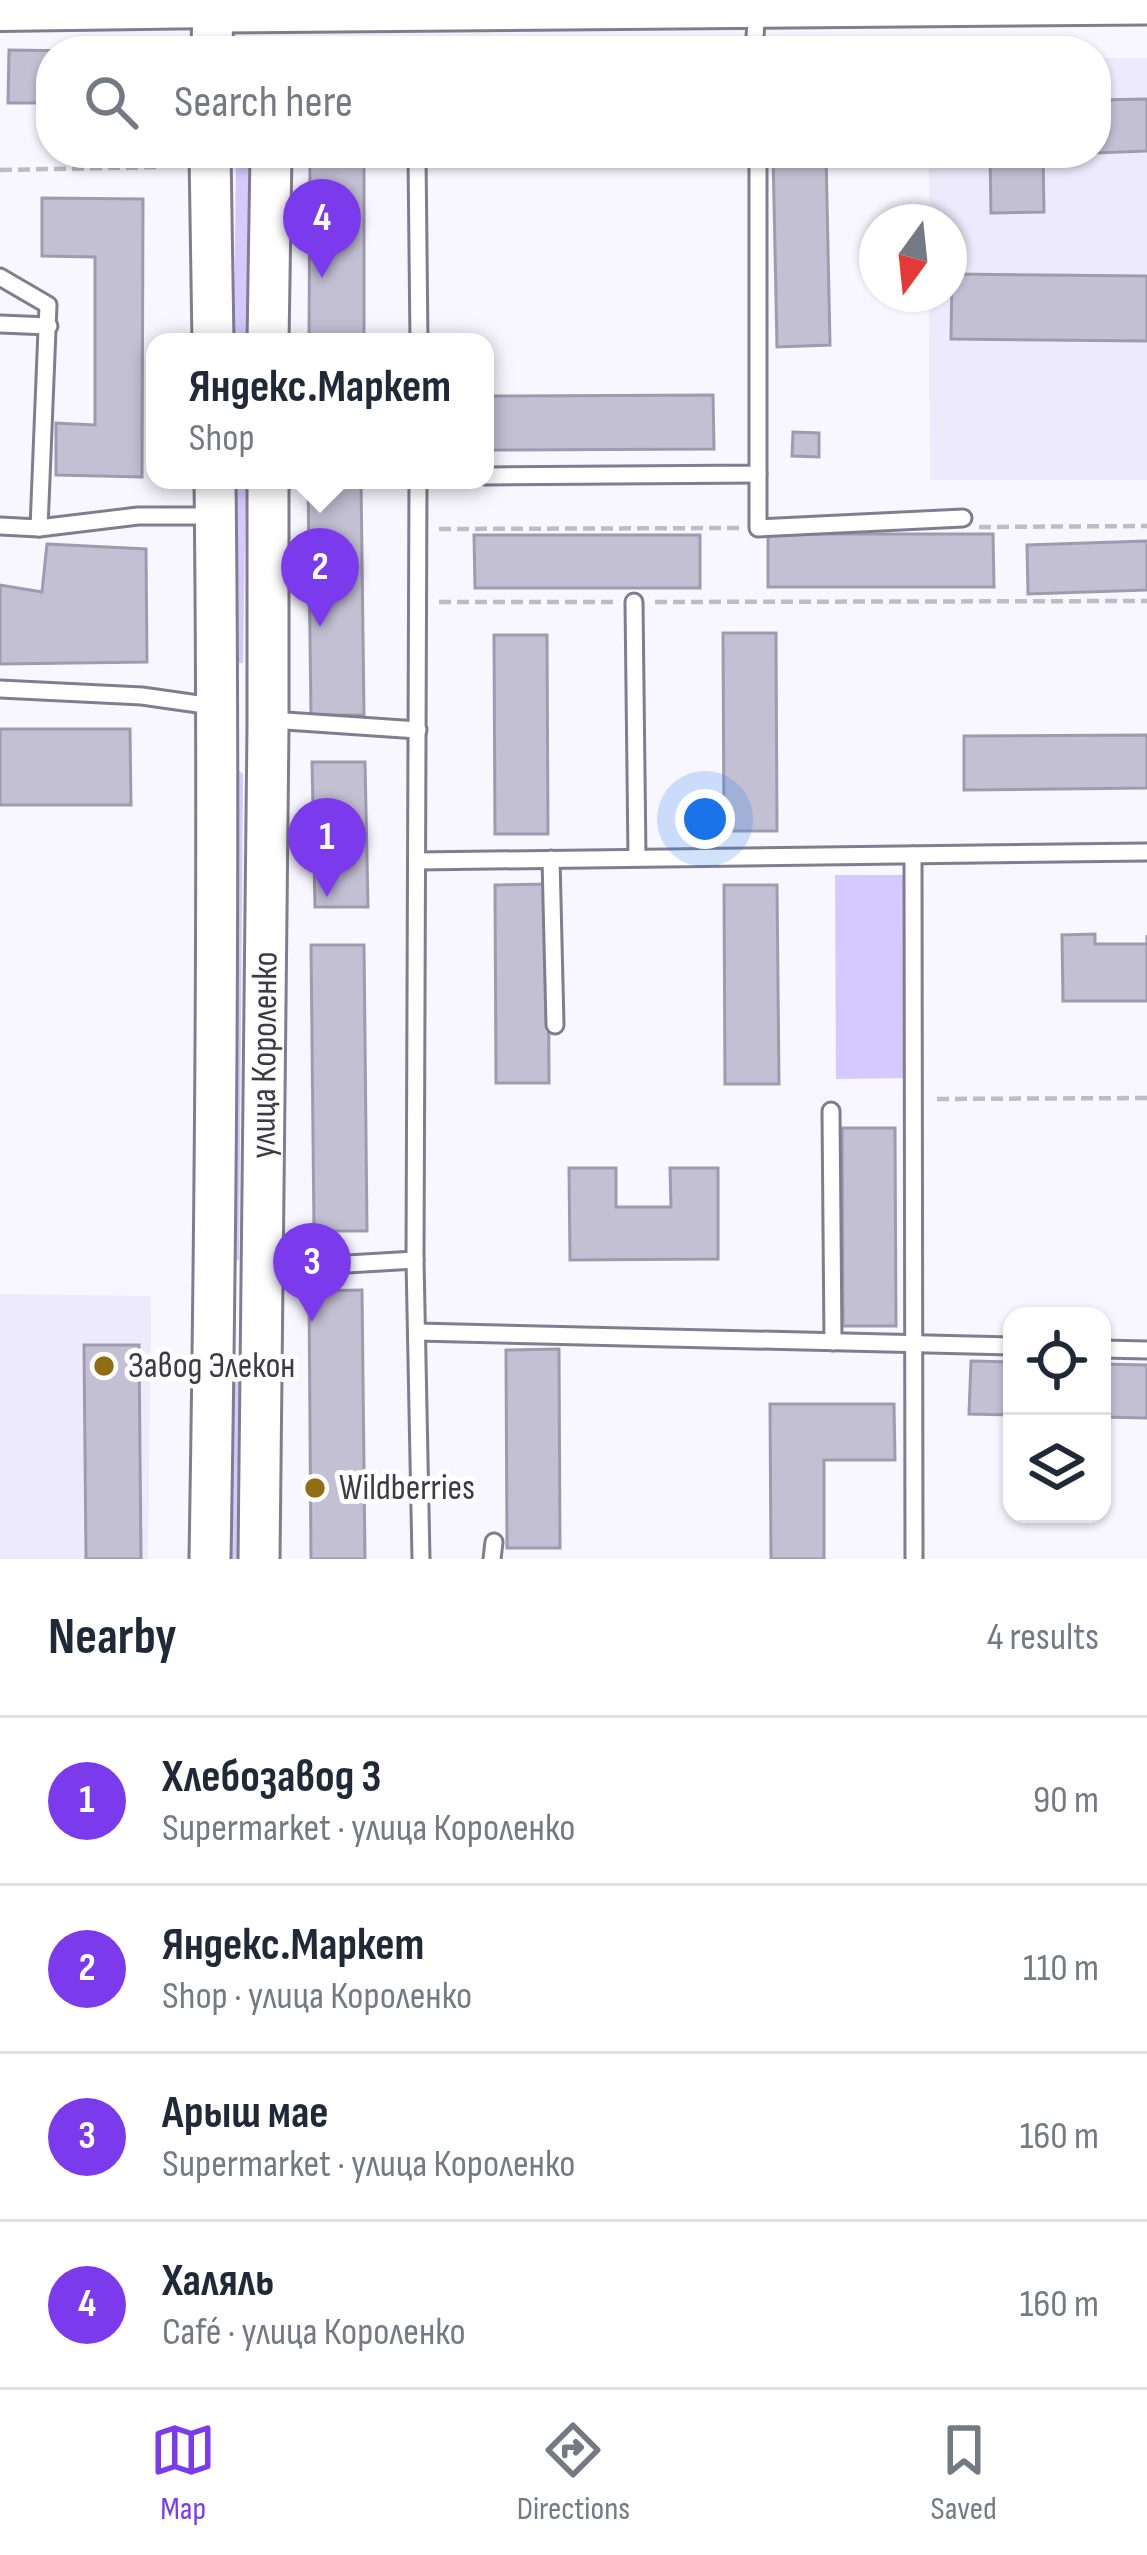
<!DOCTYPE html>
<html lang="en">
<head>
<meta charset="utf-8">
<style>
	body { margin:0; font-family:"Sofia Sans Condensed",sans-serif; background:#f6f6f7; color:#1f2937 }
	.controls { position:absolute; right:36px; bottom:36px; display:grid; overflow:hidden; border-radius:24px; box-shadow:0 3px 9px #0004 }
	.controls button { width:108px; height:108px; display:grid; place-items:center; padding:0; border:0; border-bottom:3px solid #e0e1e3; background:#fff; color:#1f2937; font:60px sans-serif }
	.compass { position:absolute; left:859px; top:204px; width:108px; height:108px; border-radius:50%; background:#fff; box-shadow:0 3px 9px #0004; rotate:195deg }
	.you { position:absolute; left:705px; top:819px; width:42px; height:42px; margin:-30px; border:9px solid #fff; border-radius:50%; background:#1a73e8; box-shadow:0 0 0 18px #1a73e833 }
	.badge { display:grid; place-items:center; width:78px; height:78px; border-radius:50%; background:#7c3aed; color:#fff; font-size:39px; font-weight:700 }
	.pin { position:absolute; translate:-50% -99px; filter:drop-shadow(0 3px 6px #0008) }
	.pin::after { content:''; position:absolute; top:63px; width:42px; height:36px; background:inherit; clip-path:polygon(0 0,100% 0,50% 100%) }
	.popup { position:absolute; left:146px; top:333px; width:348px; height:156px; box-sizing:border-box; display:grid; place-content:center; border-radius:24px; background:#fff; filter:drop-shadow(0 3px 9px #0005); font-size:39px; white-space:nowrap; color:#747a83 }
	.popup b { font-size:45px; color:#1f2937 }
	.popup::after { content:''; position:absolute; left:50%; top:100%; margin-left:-24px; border:24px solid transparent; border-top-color:#fff }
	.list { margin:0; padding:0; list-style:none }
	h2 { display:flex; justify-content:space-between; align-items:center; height:156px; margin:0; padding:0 48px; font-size:51px }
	h2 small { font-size:39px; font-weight:400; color:#747a83 }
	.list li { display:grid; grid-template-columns:78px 1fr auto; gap:36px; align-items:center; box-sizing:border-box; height:168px; padding:0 48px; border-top:3px solid #e0e1e3 }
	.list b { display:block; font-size:45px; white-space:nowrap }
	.list p { margin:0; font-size:39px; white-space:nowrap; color:#747a83 }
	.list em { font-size:39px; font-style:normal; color:#747a83 }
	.icon { flex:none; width:66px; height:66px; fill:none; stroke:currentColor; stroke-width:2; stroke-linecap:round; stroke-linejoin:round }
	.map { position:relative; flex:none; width:1147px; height:1559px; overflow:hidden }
	.search { position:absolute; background:#fff; box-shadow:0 3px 9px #0004; left:36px; right:36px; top:36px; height:132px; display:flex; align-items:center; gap:30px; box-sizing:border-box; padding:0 42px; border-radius:48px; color:#747a83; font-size:45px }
	.sheet { height:828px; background:#fff }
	nav { display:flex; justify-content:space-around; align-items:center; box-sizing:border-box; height:168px; border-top:3px solid #e0e1e3; background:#fff; font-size:33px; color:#747a83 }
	nav a { display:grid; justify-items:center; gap:6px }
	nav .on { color:#7c3aed }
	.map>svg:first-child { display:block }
</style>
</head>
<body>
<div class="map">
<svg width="1147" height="1559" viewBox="0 0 1147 1559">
	<rect width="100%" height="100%" fill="#f8f6ff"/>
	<g fill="#edeafb">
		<path d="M1096,58H1147V480H930L929,294H949V222H929V153H1096Z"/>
		<path d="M0,1294L151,1296L148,1559H0Z"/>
	</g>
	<g fill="#d5cafe">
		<path d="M236,153H252L249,342H234Z"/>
		<path d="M232,480H246L243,663H230Z"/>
		<path d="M237,769L243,774L239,1260L228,1261L233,771Z"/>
		<path d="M835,875H908L909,1078L836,1079Z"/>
		<path d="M228,1360H241L240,1559H227Z"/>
	</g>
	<g fill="#c4c0d4" stroke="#9f9bae" stroke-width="3">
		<path d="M9,50L84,51H51V104L43,103H8Z"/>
		<path d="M1147,99V151L1096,153V100Z"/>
		<path d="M310,153H364V342H309Z"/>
		<path d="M773,153H826L830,345L777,347Z"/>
		<path d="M990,153H1077L1043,154L1044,212L991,213Z"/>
		<path d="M42,198L143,199L142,477L56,475V423L95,425V257L42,256Z"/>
		<path d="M952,274L1147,276V341L951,339Z"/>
		<path d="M713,395L714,449L485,450V396Z"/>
		<path d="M793,432L819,433V457L792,456Z"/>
		<path d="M308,480H361L364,715H311Z"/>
		<path d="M768,534H993L994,587H768Z"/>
		<path d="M474,535H700V588H475Z"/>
		<path d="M1147,541V590L1028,594L1027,545Z"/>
		<path d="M47,544L146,549L147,662L0,664V585L42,592Z"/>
		<path d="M723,633H776L777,831H724Z"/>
		<path d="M494,635H547L548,834H495Z"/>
		<path d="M0,729H130L131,805H0Z"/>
		<path d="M1147,735V788L964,790V736Z"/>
		<path d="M312,762H365L368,907H315Z"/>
		<path d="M548,884L549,1083H496L495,885Z"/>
		<path d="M724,885H777L779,1084H725Z"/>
		<path d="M1095,934V944H1147V935V1001H1063L1062,935Z"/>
		<path d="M311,945H364L367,1231H314Z"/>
		<path d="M842,1128H895L896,1326H843Z"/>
		<path d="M569,1168H616V1207H671L670,1168H718V1259L570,1260Z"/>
		<path d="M362,1290L365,1559H311L309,1291Z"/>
		<path d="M84,1345H139L141,1559H86Z"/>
		<path d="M559,1349L560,1548H507L506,1350Z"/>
		<path d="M971,1361L1012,1362V1415L969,1414Z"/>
		<path d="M1102,1364L1147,1365V1418L1102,1417Z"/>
		<path d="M770,1404H894L895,1460H824V1559H771Z"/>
	</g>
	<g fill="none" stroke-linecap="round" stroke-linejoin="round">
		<defs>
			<g id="service">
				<path d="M754,51L757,8"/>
				<path d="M0,277L48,305L39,528"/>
				<path d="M0,324L49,326"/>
				<path d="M419,342L417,156L759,154"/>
				<path d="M758,474V528L963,518"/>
				<path d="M485,476L758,474V153"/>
				<path d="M0,526L39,528L138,516H212"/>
				<path d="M634,602L637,858"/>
				<path d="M0,689L142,696L212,706"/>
				<path d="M271,720L418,730"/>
				<path d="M913,855L914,1559"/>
				<path d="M551,859L555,1025"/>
				<path d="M417,861L1147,852"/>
				<path d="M831,1111L833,1342"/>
				<path d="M415,1260L418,480"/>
				<path d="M263,1269L415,1260L421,1559"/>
				<path d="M417,1332L1012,1346"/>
				<path d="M1102,1349L1147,1350"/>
				<path d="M492,1559L494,1542"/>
			</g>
			<path id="minor" d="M0,15L214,12"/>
			<g id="tertiary">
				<path d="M214,12L1147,4"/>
				<path d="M212,51L213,0"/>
				<path d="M210,153L213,342"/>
				<path d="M268,342L271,153"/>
				<path d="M210,1559C216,1199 219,840 215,480"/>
				<path id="s1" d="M259,1559L268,726V480"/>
			</g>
		</defs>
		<use href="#service" stroke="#817d90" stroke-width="21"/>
		<use href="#minor" stroke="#817d90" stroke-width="36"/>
		<use href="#tertiary" stroke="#817d90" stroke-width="45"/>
		<g stroke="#bebcc5" stroke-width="4.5" stroke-dasharray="12 6" stroke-linecap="butt">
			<path d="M0,170L162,167"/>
			<path d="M979,527L1147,526"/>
			<path d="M439,529L739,528"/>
			<path d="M439,602H613"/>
			<path d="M655,602L1147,601"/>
			<path d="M937,1099L1147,1098"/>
		</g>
		<use href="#service" stroke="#fff" stroke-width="15"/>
		<use href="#minor" stroke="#fff" stroke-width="30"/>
		<use href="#tertiary" stroke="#fff" stroke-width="39"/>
	</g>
	<g fill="#916e14" stroke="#fff" stroke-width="4.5">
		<circle cx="104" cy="1366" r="12"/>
		<circle cx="315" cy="1488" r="12"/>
	</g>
	<g text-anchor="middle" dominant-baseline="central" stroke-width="10" stroke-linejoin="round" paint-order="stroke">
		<g font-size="36" fill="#3c3b43" stroke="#fff">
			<text stroke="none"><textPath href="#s1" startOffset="504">улица Короленко</textPath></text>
		</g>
		<g font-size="36" fill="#3c3b43" stroke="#fff" text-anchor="start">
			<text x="128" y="1366">Завод Элекон</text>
			<text x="339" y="1488">Wildberries</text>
		</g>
	</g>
</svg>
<div class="controls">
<button><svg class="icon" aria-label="locate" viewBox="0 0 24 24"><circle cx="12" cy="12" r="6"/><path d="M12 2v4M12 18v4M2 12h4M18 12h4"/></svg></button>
<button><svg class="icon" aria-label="layers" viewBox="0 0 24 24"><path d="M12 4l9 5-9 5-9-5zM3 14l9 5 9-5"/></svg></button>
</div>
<svg class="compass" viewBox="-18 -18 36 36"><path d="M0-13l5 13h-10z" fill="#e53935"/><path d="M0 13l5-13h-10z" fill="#747a83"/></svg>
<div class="you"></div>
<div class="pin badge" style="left:327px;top:897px">1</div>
<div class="pin badge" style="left:320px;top:627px">2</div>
<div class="popup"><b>Яндекс.Маркет</b>Shop</div>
<div class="pin badge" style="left:312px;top:1322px">3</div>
<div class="pin badge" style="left:322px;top:278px">4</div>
<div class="search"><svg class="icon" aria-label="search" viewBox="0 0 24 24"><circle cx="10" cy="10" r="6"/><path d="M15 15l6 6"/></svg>Search here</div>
</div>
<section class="sheet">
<h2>Nearby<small>4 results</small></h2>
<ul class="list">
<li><span class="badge">1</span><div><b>Хлебозавод 3</b><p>Supermarket · улица Короленко</p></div><em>90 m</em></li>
<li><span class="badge">2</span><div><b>Яндекс.Маркет</b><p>Shop · улица Короленко</p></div><em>110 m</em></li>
<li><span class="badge">3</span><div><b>Арыш мае</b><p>Supermarket · улица Короленко</p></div><em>160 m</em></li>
<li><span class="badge">4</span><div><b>Халяль</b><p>Café · улица Короленко</p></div><em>160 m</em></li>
</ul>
</section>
<nav>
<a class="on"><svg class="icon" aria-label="map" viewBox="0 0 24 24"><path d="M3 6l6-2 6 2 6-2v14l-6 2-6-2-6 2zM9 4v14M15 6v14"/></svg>Map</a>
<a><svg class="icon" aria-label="directions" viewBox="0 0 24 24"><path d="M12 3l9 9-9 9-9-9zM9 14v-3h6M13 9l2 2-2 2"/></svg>Directions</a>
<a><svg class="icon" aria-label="saved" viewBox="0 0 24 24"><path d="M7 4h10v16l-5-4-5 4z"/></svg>Saved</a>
</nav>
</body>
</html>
